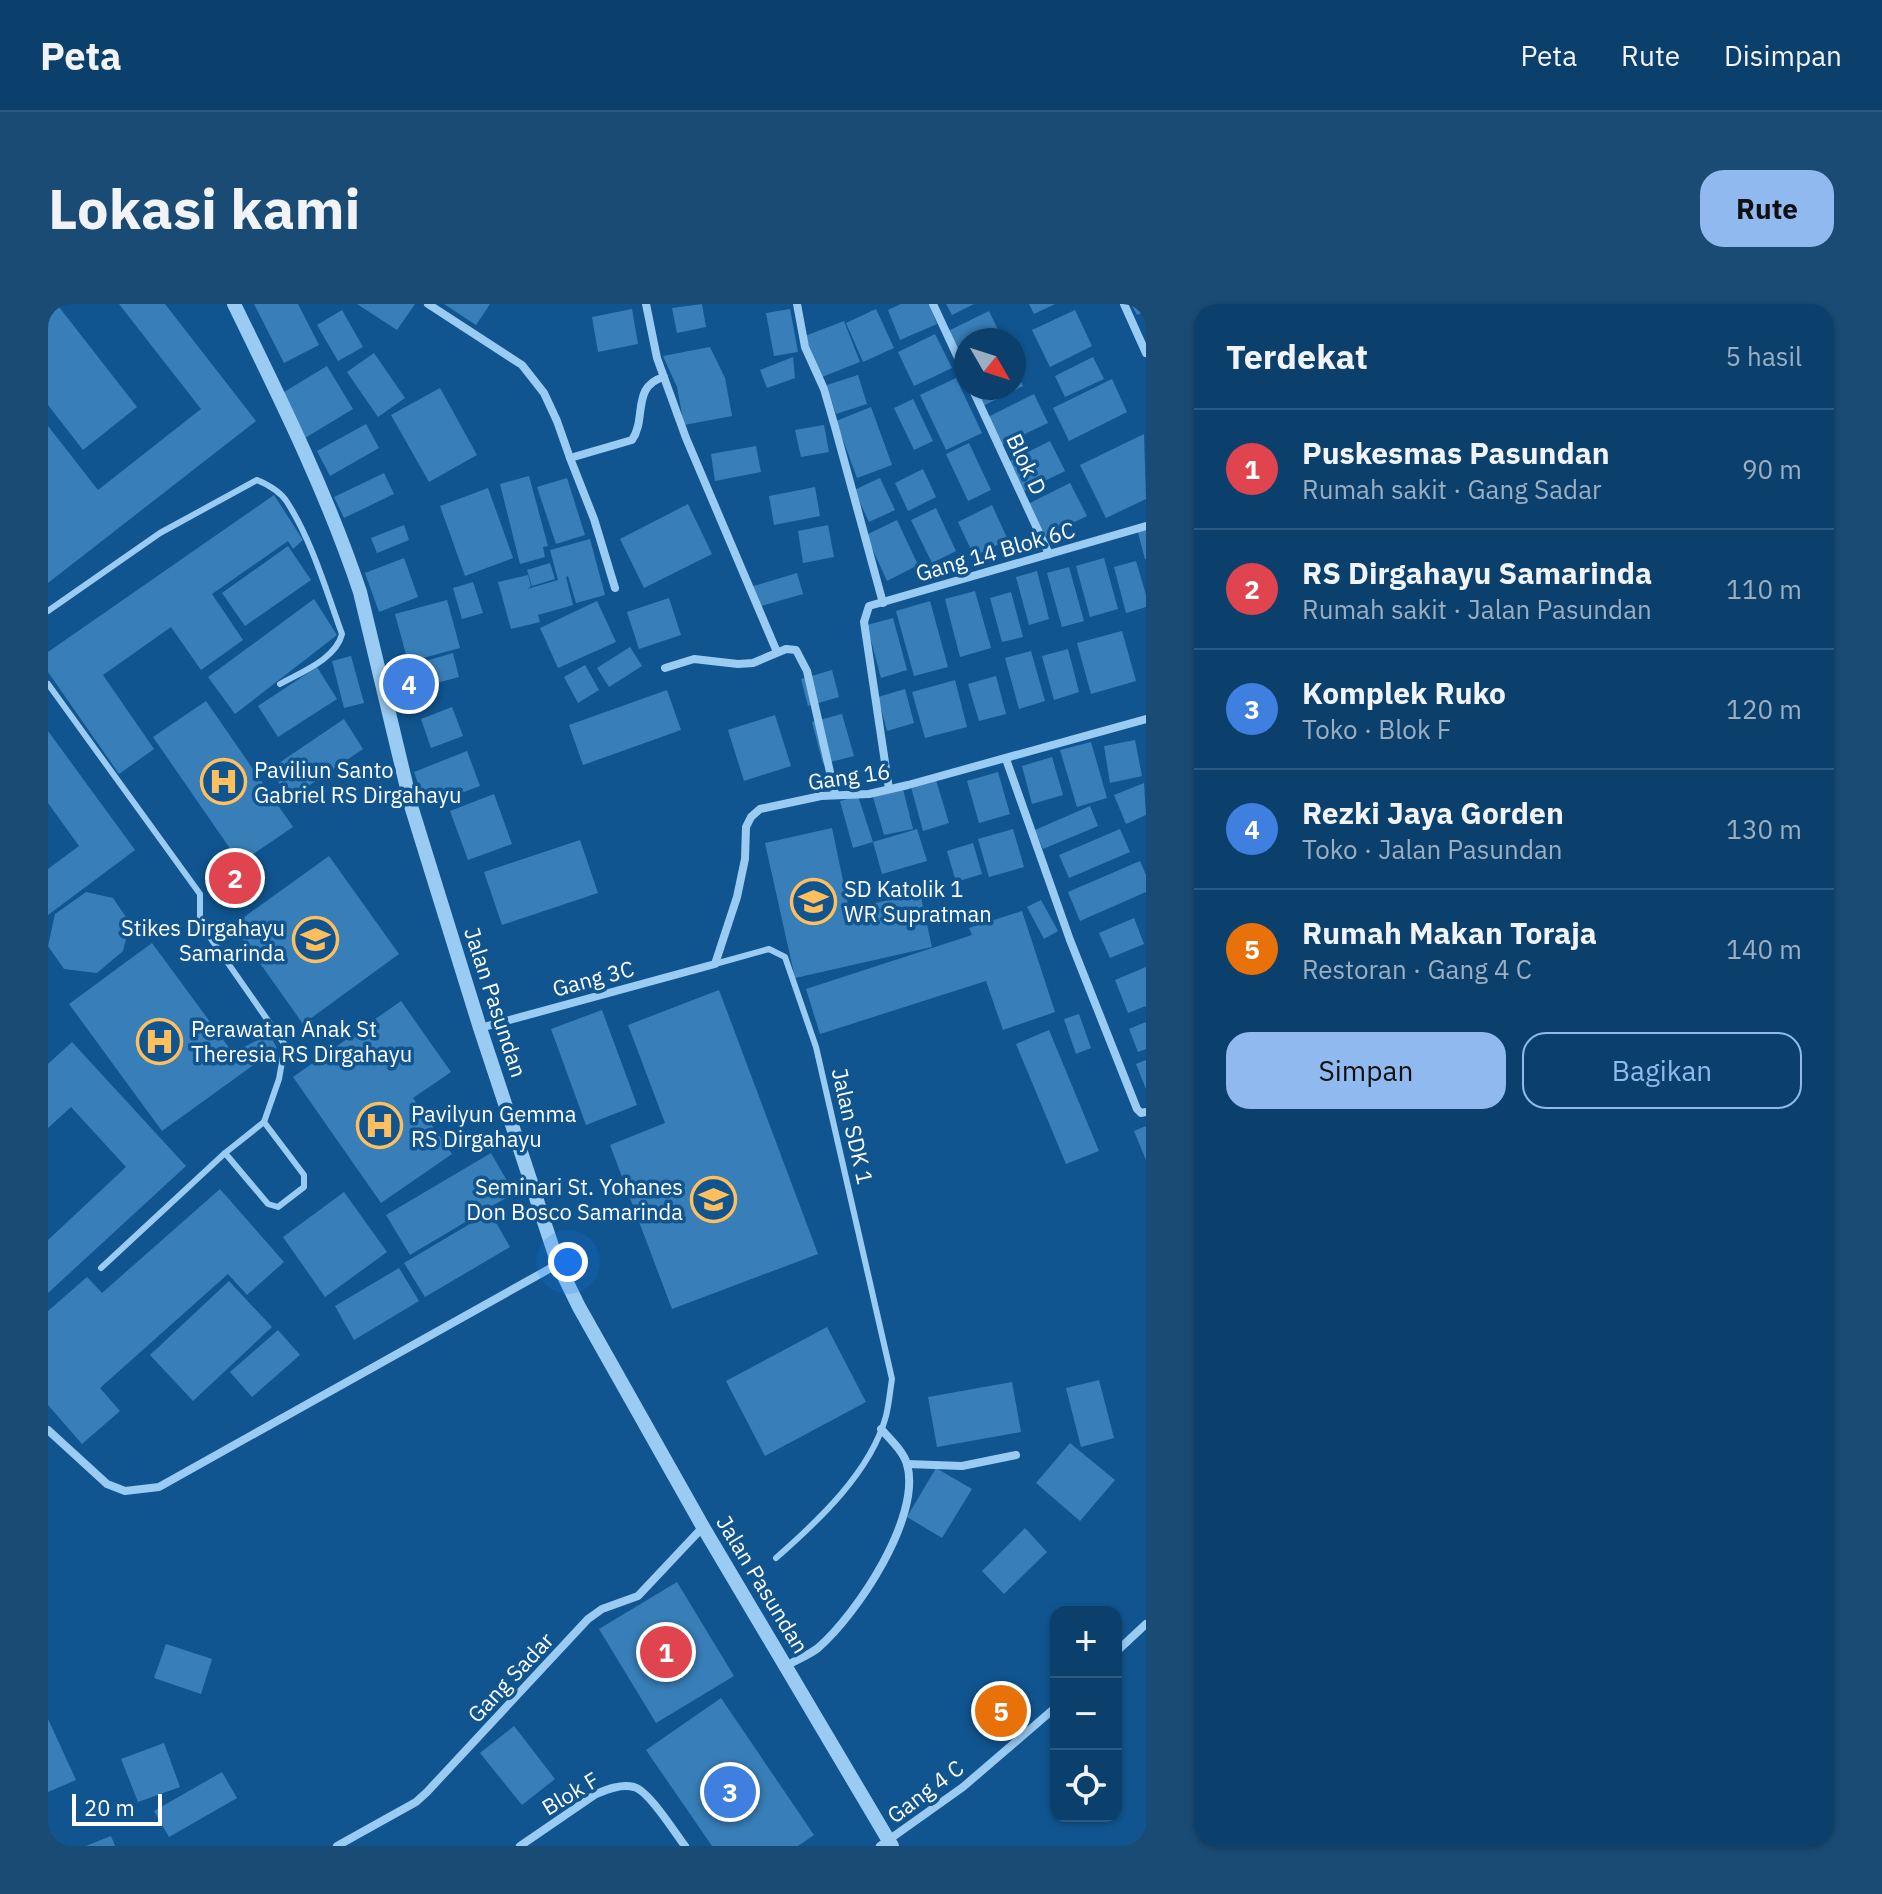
<!DOCTYPE html>
<html lang="id">
<head>
<meta charset="utf-8">
<style>
	body { margin:0; font-family:"IBM Plex Sans",sans-serif; background:#1a4b74; color:#f1f3f6 }
	.controls { position:absolute; right:24px; bottom:24px; display:grid; overflow:hidden; border-radius:16px; box-shadow:0 2px 6px #0004 }
	.controls button { width:72px; height:72px; display:grid; place-items:center; padding:0; border:0; border-bottom:2px solid #2c597f; background:#0c406c; color:#f1f3f6; font:40px sans-serif }
	.compass { position:absolute; left:906px; top:24px; width:72px; height:72px; border-radius:50%; background:#0c406c; box-shadow:0 2px 6px #0004; rotate:129deg }
	.scale { position:absolute; left:24px; bottom:20px; width:90px; box-sizing:border-box; padding-left:8px; border:4px solid #fff; border-top:0; font-size:22px; line-height:28px; white-space:nowrap; color:#fff; -webkit-text-stroke:6px #105590; paint-order:stroke }
	.you { position:absolute; left:520px; top:958px; width:28px; height:28px; margin:-20px; border:6px solid #fff; border-radius:50%; background:#1a73e8; box-shadow:0 0 0 12px #1a73e833 }
	.badge { display:grid; place-items:center; width:52px; height:52px; border-radius:50%; background:#90b9f0; color:#fff; font-size:26px; font-weight:700 }
	.pin { position:absolute; translate:-50% -50%; border:4px solid #fff; box-shadow:0 2px 8px #0006 }
	.list { margin:0; padding:0; list-style:none }
	h2 { display:flex; justify-content:space-between; align-items:center; height:104px; margin:0; padding:0 32px; font-size:34px }
	h2 small { font-size:26px; font-weight:400; color:#9aafc2 }
	.list li { display:grid; grid-template-columns:52px 1fr auto; gap:24px; align-items:center; box-sizing:border-box; height:120px; padding:0 32px; border-top:2px solid #2c597f }
	.list b { display:block; font-size:30px; white-space:nowrap }
	.list p { margin:0; font-size:26px; white-space:nowrap; color:#9aafc2 }
	.list em { font-size:26px; font-style:normal; color:#9aafc2 }
	.actions { display:flex; gap:16px; padding:24px 32px }
	.actions a { flex:1; padding:18px 0; border:2px solid #90b9f0; border-radius:24px; text-align:center; font-size:28px; color:#90b9f0 }
	.actions .main { background:#90b9f0; color:#111 }
	.icon { flex:none; width:44px; height:44px; fill:none; stroke:currentColor; stroke-width:2; stroke-linecap:round; stroke-linejoin:round }
	.map { position:relative; flex:none; width:1098px; height:1542px; overflow:hidden; border-radius:24px }
	header { display:flex; align-items:center; gap:48px; box-sizing:border-box; height:112px; padding:0 40px; background:#0c406c; border-bottom:2px solid #2c597f }
	header strong { font-size:38px }
	nav { display:flex; gap:44px; margin-inline-start:auto; font-size:28px }
	.intro { display:flex; align-items:center; justify-content:space-between; box-sizing:border-box; height:192px; padding:0 48px }
	h1 { margin:0; font-size:56px }
	.button { padding:20px 36px; border-radius:24px; background:#90b9f0; color:#111; font-size:28px; font-weight:700 }
	main { display:flex; gap:48px; padding:0 48px }
	aside { flex:1; background:#0c406c; border-radius:24px; box-shadow:0 2px 6px #0004 }
	.map>svg:first-child { display:block }
</style>
</head>
<body>
<header>
<strong>Peta</strong>
<nav><a>Peta</a><a>Rute</a><a>Disimpan</a></nav>
</header>
<div class="intro"><h1>Lokasi kami</h1><a class="button">Rute</a></div>
<main>
<div class="map">
<svg width="1098" height="1542" viewBox="0 0 1098 1542">
	<rect width="100%" height="100%" fill="#105590"/>
	<g fill="#387fb9">
		<path d="M0,0H15L11,3L89,103L35,146L0,101Z"/>
		<path d="M71,0H117L208,117L0,279V122L50,186L153,105Z"/>
		<path d="M206,0H250L271,41L236,59Z"/>
		<path d="M309,0H367L349,26Z"/>
		<path d="M396,0H442L428,21Z"/>
		<path d="M654,0L658,23L629,29L624,4Z"/>
		<path d="M853,0H881L889,20L852,36L840,6Z"/>
		<path d="M898,0H926L904,11Z"/>
		<path d="M981,0H1007L986,10Z"/>
		<path d="M1083,0H1098V7L1089,11Z"/>
		<path d="M584,5L590,40L550,48L544,13Z"/>
		<path d="M742,5L750,48L726,52L718,9Z"/>
		<path d="M828,5L846,44L815,58L798,19Z"/>
		<path d="M294,6L315,43L290,57L269,21Z"/>
		<path d="M1027,6L1044,42L1002,63L984,26Z"/>
		<path d="M941,7L955,36H918V56L914,58L900,27Z"/>
		<path d="M796,17L812,58L774,73L757,32Z"/>
		<path d="M887,30L904,64L866,82L850,48Z"/>
		<path d="M662,43L677,74L684,112L636,121L629,83L615,52Z"/>
		<path d="M326,49L357,94L330,113L299,68Z"/>
		<path d="M745,53L747,74L719,84L712,66Z"/>
		<path d="M1045,53L1056,75L1017,93L1007,72Z"/>
		<path d="M279,62L305,105L257,134L231,91Z"/>
		<path d="M966,64L975,82L935,102L926,84H966Z"/>
		<path d="M810,71L819,100L788,110L779,81Z"/>
		<path d="M908,74L934,129L898,146L872,91Z"/>
		<path d="M1064,75L1079,108L1021,137L1005,104Z"/>
		<path d="M392,84L429,151L381,178L343,111Z"/>
		<path d="M986,90L1000,119L954,141L940,113Z"/>
		<path d="M865,95L885,137L866,146L846,104Z"/>
		<path d="M823,103L844,161L809,174L788,117Z"/>
		<path d="M318,120L331,144L282,172L269,147Z"/>
		<path d="M776,121L781,148L753,153L747,126Z"/>
		<path d="M1096,130L1098,195L1058,214L1032,161Z"/>
		<path d="M1002,137L1017,167L974,188L960,158Z"/>
		<path d="M921,139L943,186L920,197L898,150Z"/>
		<path d="M708,142L713,168L667,177L663,150Z"/>
		<path d="M875,165L888,193L860,207L847,179Z"/>
		<path d="M336,169L346,190L296,214L286,193Z"/>
		<path d="M481,172L500,242L495,243L497,253L472,260L452,180Z"/>
		<path d="M519,174L537,231L508,240L489,183Z"/>
		<path d="M832,174L847,206L821,218L806,186Z"/>
		<path d="M1022,179L1039,212L996,233L980,200Z"/>
		<path d="M767,183L772,212L726,221L721,192Z"/>
		<path d="M440,184L465,254L417,272L392,202Z"/>
		<path d="M226,191L255,236L245,245L240,237L164,290L195,336L153,366L123,323L55,371L106,445L71,470L0,368V348Z"/>
		<path d="M640,200L664,250L596,284L572,235Z"/>
		<path d="M944,201L960,236L926,252L910,218Z"/>
		<path d="M888,204L908,247L884,259L863,216Z"/>
		<path d="M849,216L870,261L839,277L818,231Z"/>
		<path d="M356,221L361,236L329,249L323,234Z"/>
		<path d="M780,221L786,253L755,259L750,227Z"/>
		<path d="M1098,223V255H1097L1089,225Z"/>
		<path d="M542,235L557,291L528,299L520,272L518,273L525,301L490,311L492,318L463,325L450,278L480,271L483,282L479,285L510,276L502,246Z"/>
		<path d="M240,242L263,276L197,322L174,289Z"/>
		<path d="M356,254L370,293L331,308L317,269Z"/>
		<path d="M1056,254L1070,305L1042,313L1028,262Z"/>
		<path d="M1088,257L1098,291V303L1078,309L1066,263Z"/>
		<path d="M502,259L507,275L484,282L479,266Z"/>
		<path d="M1021,263L1036,317L1014,323L999,269Z"/>
		<path d="M989,267L1001,315L981,321L968,273Z"/>
		<path d="M749,269L755,290L706,304L699,284Z"/>
		<path d="M425,278L435,309L414,315L405,284Z"/>
		<path d="M927,287L943,344L912,353L897,295Z"/>
		<path d="M963,288L975,333L954,338L942,294Z"/>
		<path d="M621,294L633,331L591,345L579,308Z"/>
		<path d="M266,295L289,331L187,410L160,373Z"/>
		<path d="M399,296L412,344L360,358L347,310Z"/>
		<path d="M549,297L568,338L510,364L492,324Z"/>
		<path d="M882,297L900,363L866,372L848,307Z"/>
		<path d="M845,314L859,366L833,374L819,321Z"/>
		<path d="M1074,327L1088,377L1043,390L1029,339Z"/>
		<path d="M582,343L594,362L561,383L549,364Z"/>
		<path d="M1020,345L1031,388L1006,396L994,352Z"/>
		<path d="M983,347L997,397L971,405L957,354Z"/>
		<path d="M405,349L411,373L370,384L364,361Z"/>
		<path d="M303,352L316,399L296,404L284,357Z"/>
		<path d="M360,361L367,389L351,394L343,366Z"/>
		<path d="M537,361L551,386L530,399L516,373Z"/>
		<path d="M269,363L289,395L230,433L210,402Z"/>
		<path d="M784,366L791,393L760,402L753,375Z"/>
		<path d="M948,372L958,410L931,417L920,380Z"/>
		<path d="M907,376L919,423L877,434L864,388Z"/>
		<path d="M857,385L866,419L839,427L830,393Z"/>
		<path d="M619,386L633,426L535,461L521,421Z"/>
		<path d="M158,397L245,523L192,559L105,433Z"/>
		<path d="M404,403L415,432L383,444L373,415Z"/>
		<path d="M794,410L806,452L775,460L764,418Z"/>
		<path d="M727,411L743,462L696,477L680,426Z"/>
		<path d="M296,415L315,445L241,495L222,465Z"/>
		<path d="M0,427L87,546L0,611V565L31,542L0,499Z"/>
		<path d="M1087,436L1094,472L1062,479L1056,442Z"/>
		<path d="M1043,438L1059,494L1029,503L1012,446Z"/>
		<path d="M419,447L432,482L378,502L366,468Z"/>
		<path d="M1004,453L1015,491L984,500L974,462Z"/>
		<path d="M950,468L962,510L931,519L919,477Z"/>
		<path d="M888,476L901,519L875,527L863,483Z"/>
		<path d="M1096,479L1098,511L1078,520L1066,491Z"/>
		<path d="M855,485L865,525L836,531L825,493Z"/>
		<path d="M446,490L464,540L420,556L402,507Z"/>
		<path d="M810,492L825,538L805,544L792,497Z"/>
		<path d="M1042,502L1050,522L995,545L987,526Z"/>
		<path d="M784,524L801,605L872,589L884,643L747,674L717,539Z"/>
		<path d="M869,525L879,557L834,570L825,538Z"/>
		<path d="M965,525L976,563L941,573L930,535Z"/>
		<path d="M1072,525L1082,548L1021,574L1011,551Z"/>
		<path d="M532,536L550,589L454,621L436,568Z"/>
		<path d="M925,539L934,570L908,578L899,547Z"/>
		<path d="M281,552L351,650L255,720L185,621Z"/>
		<path d="M1092,557L1098,571V588L1032,617L1020,588Z"/>
		<path d="M38,588L65,594L82,619L75,647L49,669L16,665L0,642L7,610Z"/>
		<path d="M993,596L1010,627L996,635L979,603Z"/>
		<path d="M974,607L1007,708L955,726L938,677L772,730L758,685L924,631L921,624Z"/>
		<path d="M1086,614L1096,640L1062,654L1051,629Z"/>
		<path d="M104,639L185,749L221,730L229,744L114,827L21,700Z"/>
		<path d="M1098,663V702L1080,709L1067,676Z"/>
		<path d="M671,686L770,950L624,1005L562,841L617,819L580,721Z"/>
		<path d="M353,697L403,768L365,794L404,850L333,899L245,773Z"/>
		<path d="M554,706L589,801L538,821L503,725Z"/>
		<path d="M1031,710L1043,744L1028,750L1016,715Z"/>
		<path d="M1098,718V745L1090,748L1081,725Z"/>
		<path d="M1001,726L1051,847L1018,860L968,740Z"/>
		<path d="M24,738L138,862L0,989V936L78,863L23,803L0,824V760Z"/>
		<path d="M1098,756V785L1088,760Z"/>
		<path d="M1098,822V856L1086,827Z"/>
		<path d="M443,849L466,889L362,951L338,911Z"/>
		<path d="M172,885L236,958L199,991L180,970L52,1084L72,1107L34,1140L0,1101V1007L39,973L54,989Z"/>
		<path d="M296,888L339,948L277,993L235,933Z"/>
		<path d="M442,908L462,943L377,993L356,959Z"/>
		<path d="M351,964L371,997L306,1036L287,1002Z"/>
		<path d="M181,977L224,1023L145,1097L102,1051Z"/>
		<path d="M779,1023L818,1098L717,1152L678,1077Z"/>
		<path d="M230,1026L252,1051L204,1093L182,1068Z"/>
		<path d="M1051,1076L1066,1134L1033,1143L1018,1084Z"/>
		<path d="M964,1078L973,1128L889,1143L880,1093Z"/>
		<path d="M1022,1139L1067,1176L1032,1217L988,1179Z"/>
		<path d="M888,1164L924,1185L894,1234L859,1213Z"/>
		<path d="M977,1224L999,1248L956,1290L934,1267Z"/>
		<path d="M629,1278L686,1372L608,1419L551,1325Z"/>
		<path d="M118,1340L164,1355L153,1390L106,1374Z"/>
		<path d="M950,1385L974,1410L957,1431L931,1405Z"/>
		<path d="M673,1394L766,1531L750,1542H664L598,1446Z"/>
		<path d="M0,1415L28,1476L0,1488Z"/>
		<path d="M466,1422L507,1475L474,1501L432,1449Z"/>
		<path d="M116,1439L132,1483L90,1498L73,1455Z"/>
		<path d="M174,1468L189,1494L121,1533L106,1507Z"/>
		<path d="M63,1532L67,1542H38Z"/>
	</g>
	<g fill="none" stroke-linecap="round" stroke-linejoin="round">
		<g stroke="#9acbf3" stroke-width="6">
			<path d="M0,307L112,229L209,176C221,181 232,187 239,198C264,237 278,286 294,330C288,355 253,368 232,380"/>
			<path d="M0,380L152,590V619L237,741L231,775L216,818L177,849L53,964"/>
			<path d="M667,660L721,645L737,653L768,743L844,1075C842,1087 841,1100 838,1112C823,1168 769,1218 728,1254"/>
			<path d="M177,849L220,900L230,903L256,883V871L216,818"/>
		</g>
		<g stroke="#9acbf3" stroke-width="8">
			<path d="M380,0L474,61L496,89L509,117L522,154"/>
			<path d="M598,0L609,54L638,134L729,348"/>
			<path d="M749,0L757,43L776,85L787,123L835,299"/>
			<path d="M885,0L918,71"/>
			<path d="M1076,0L1098,49"/>
			<path d="M924,84L1001,250"/>
			<path d="M567,284L546,215L522,154L584,136C599,115 583,82 616,73"/>
			<path d="M617,364L646,355L690,360L705,359L738,345L748,346L759,367L787,490"/>
			<path d="M958,455L1022,636L1089,805L1093,809L1098,808"/>
			<path d="M841,485L816,318L821,302L1098,222"/>
			<path d="M432,724L667,660L689,593L697,555L698,523L703,513L712,505L773,492L821,490L860,481L1098,415"/>
			<path d="M0,1126L59,1180L77,1187L111,1183L510,960"/>
			<path d="M859,1160L914,1162L968,1151"/>
			<path d="M1068,1348L1098,1320"/>
			<path d="M738,1362C748,1356 761,1351 770,1344C809,1310 874,1213 859,1160C855,1147 842,1135 833,1125"/>
			<path d="M289,1542L368,1498L379,1488L540,1315L554,1305L590,1292L655,1223"/>
			<path d="M472,1542L548,1490C560,1485 573,1480 586,1483C601,1487 627,1529 637,1542"/>
			<path d="M832,1542L915,1483L1008,1403"/>
		</g>
		<path stroke="#9acbf3" stroke-width="14" d="M186,0C232,94 279,189 312,288L364,505L432,724L510,960L531,1003L655,1223L844,1542"/>
	</g>
	<defs>
		<symbol id="hospital-ring" viewBox="-11 -11 22 22"><circle r="9.5" fill="#105590" stroke="#ffbf5c" stroke-width="1.5"/><path d="M-5-5h3v3.5h4V-5h3V5h-3V1.5h-4V5h-3Z" fill="#ffbf5c"/></symbol>
		<symbol id="school-ring" viewBox="-11 -11 22 22"><circle r="9.5" fill="#105590" stroke="#ffbf5c" stroke-width="1.5"/><path d="M0-5L7-2L0 1L-7-2ZM-4 1L0 2.5L4 1V4Q0 6-4 4Z" fill="#ffbf5c"/></symbol>
	</defs>
	<g fill-rule="evenodd">
		<use href="#hospital-ring" x="150" y="452" width="51" height="51"/>
		<use href="#school-ring" x="740" y="572" width="51" height="51"/>
		<use href="#school-ring" x="242" y="610" width="51" height="51"/>
		<use href="#hospital-ring" x="86" y="712" width="51" height="51"/>
		<use href="#hospital-ring" x="306" y="796" width="51" height="51"/>
		<use href="#school-ring" x="640" y="870" width="51" height="51"/>
	</g>
	<g text-anchor="middle" dominant-baseline="central" stroke-width="7" stroke-linejoin="round" paint-order="stroke">
		<g font-size="22" fill="#fff" stroke="#105590">
			<text transform="translate(979 160) rotate(65)">Blok D</text>
			<text transform="translate(947 247) rotate(-16)">Gang 14 Blok 6C</text>
			<text transform="translate(801 472) rotate(-8)">Gang 16</text>
			<text transform="translate(545 674) rotate(-15)">Gang 3C</text>
			<text transform="translate(448 698) rotate(72)">Jalan Pasundan</text>
			<text transform="translate(805 822) rotate(77)">Jalan SDK 1</text>
			<text transform="translate(715 1280) rotate(59)">Jalan Pasundan</text>
			<text transform="translate(462 1373) rotate(-47)">Gang Sadar</text>
			<text transform="translate(877 1487) rotate(-37)">Gang 4 C</text>
			<text transform="translate(522 1489) rotate(-31)">Blok F</text>
		</g>
		<g font-size="22" fill="#fff" stroke="#105590" text-anchor="start">
			<text x="206" y="465">Paviliun Santo<tspan x="206" dy="25">Gabriel RS Dirgahayu</tspan></text>
			<text x="796" y="584">SD Katolik 1<tspan x="796" dy="25">WR Supratman</tspan></text>
			<text x="237" y="623" text-anchor="end">Stikes Dirgahayu<tspan x="237" dy="25">Samarinda</tspan></text>
			<text x="143" y="724">Perawatan Anak St<tspan x="143" dy="25">Theresia RS Dirgahayu</tspan></text>
			<text x="363" y="809">Pavilyun Gemma<tspan x="363" dy="25">RS Dirgahayu</tspan></text>
			<text x="635" y="882" text-anchor="end">Seminari St. Yohanes<tspan x="635" dy="25">Don Bosco Samarinda</tspan></text>
		</g>
	</g>
</svg>
<div class="controls">
<button>+</button>
<button>−</button>
<button><svg class="icon" aria-label="locate" viewBox="0 0 24 24"><circle cx="12" cy="12" r="6"/><path d="M12 2v4M12 18v4M2 12h4M18 12h4"/></svg></button>
</div>
<svg class="compass" viewBox="-18 -18 36 36"><path d="M0-13l5 13h-10z" fill="#e53935"/><path d="M0 13l5-13h-10z" fill="#9aafc2"/></svg>
<div class="scale">20 m</div>
<div class="you"></div>
<div class="pin badge" style="left:618px;top:1348px;background:#e0444e">1</div>
<div class="pin badge" style="left:187px;top:574px;background:#e0444e">2</div>
<div class="pin badge" style="left:682px;top:1488px;background:#3f7fe0">3</div>
<div class="pin badge" style="left:361px;top:380px;background:#3f7fe0">4</div>
<div class="pin badge" style="left:953px;top:1407px;background:#e8710a">5</div>
</div>
<aside>
<h2>Terdekat<small>5 hasil</small></h2>
<ul class="list">
<li><span class="badge" style="background:#e0444e">1</span><div><b>Puskesmas Pasundan</b><p>Rumah sakit · Gang Sadar</p></div><em>90 m</em></li>
<li><span class="badge" style="background:#e0444e">2</span><div><b>RS Dirgahayu Samarinda</b><p>Rumah sakit · Jalan Pasundan</p></div><em>110 m</em></li>
<li><span class="badge" style="background:#3f7fe0">3</span><div><b>Komplek Ruko</b><p>Toko · Blok F</p></div><em>120 m</em></li>
<li><span class="badge" style="background:#3f7fe0">4</span><div><b>Rezki Jaya Gorden</b><p>Toko · Jalan Pasundan</p></div><em>130 m</em></li>
<li><span class="badge" style="background:#e8710a">5</span><div><b>Rumah Makan Toraja</b><p>Restoran · Gang 4 C</p></div><em>140 m</em></li>
</ul>
<div class="actions"><a class="main">Simpan</a><a>Bagikan</a></div>
</aside>
</main>
</body>
</html>
